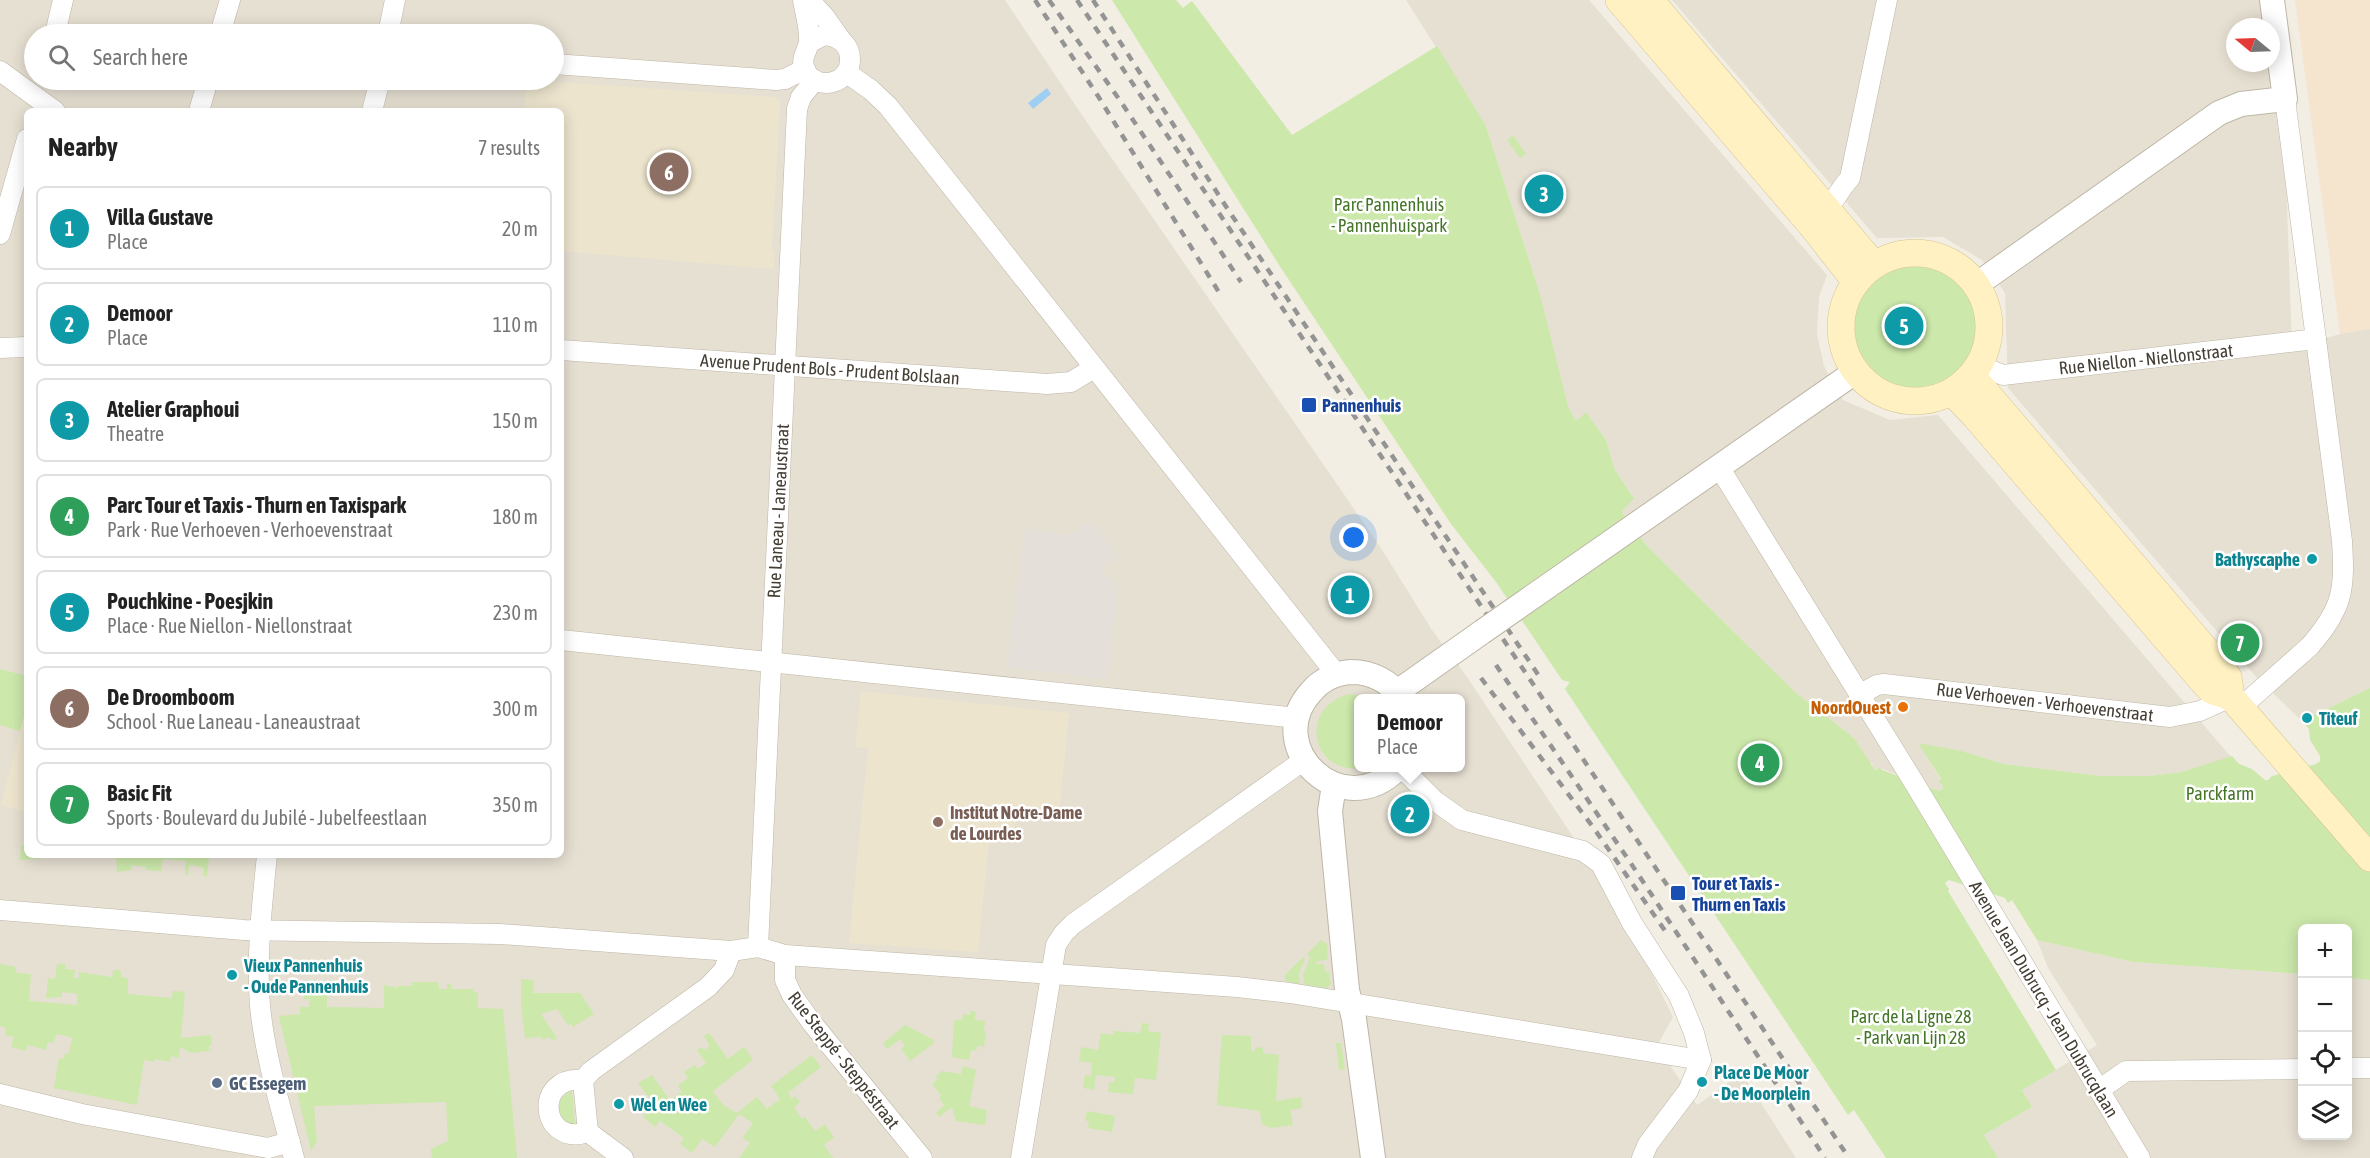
<!DOCTYPE html>
<html lang="en">
<head>
<meta charset="utf-8">
<style>
	body { margin:0; font-family:"Asap Condensed",sans-serif; background:#f6f6f6; color:#222 }
	.controls { position:absolute; right:18px; bottom:18px; display:grid; overflow:hidden; border-radius:9px; box-shadow:0 3px 15px #0003 }
	.controls button { width:54px; height:54px; display:grid; place-items:center; padding:0; border:0; border-bottom:2px solid #e0e0e0; background:#fff; color:#222; font:30px sans-serif }
	.compass { position:absolute; left:2226px; top:18px; width:54px; height:54px; border-radius:50%; background:#fff; box-shadow:0 3px 15px #0003; rotate:289deg }
	.you { position:absolute; left:1354px; top:538px; width:21px; height:21px; margin:-15px; border:4px solid #fff; border-radius:50%; background:#1a73e8; box-shadow:0 0 0 9px #1a73e833 }
	.badge { display:grid; place-items:center; width:39px; height:39px; border-radius:50%; background:#b45309; color:#fff; font-size:20px; font-weight:700 }
	.pin { position:absolute; translate:-50% -50%; border:3px solid #fff; box-shadow:0 2px 6px #0006 }
	.popup { position:absolute; left:1354px; top:694px; width:111px; height:78px; box-sizing:border-box; display:grid; place-content:center; border-radius:9px; background:#fff; filter:drop-shadow(0 2px 4px #0005); font-size:20px; white-space:nowrap; color:#767676 }
	.popup b { font-size:22px; color:#222 }
	.popup::after { content:''; position:absolute; left:50%; top:100%; margin-left:-12px; border:12px solid transparent; border-top-color:#fff }
	.list { margin:0; padding:0; list-style:none }
	h2 { display:flex; justify-content:space-between; align-items:center; height:78px; margin:0; padding:0 24px; font-size:26px }
	h2 small { font-size:20px; font-weight:400; color:#767676 }
	.list li { display:grid; grid-template-columns:39px 1fr auto; gap:18px; align-items:center; box-sizing:border-box; height:84px; margin:0 12px 12px; padding:0 12px; border:2px solid #e0e0e0; border-radius:9px }
	.list b { display:block; font-size:22px; white-space:nowrap }
	.list p { margin:0; font-size:20px; white-space:nowrap; color:#767676 }
	.list em { font-size:20px; font-style:normal; color:#767676 }
	.icon { flex:none; width:33px; height:33px; fill:none; stroke:currentColor; stroke-width:2; stroke-linecap:round; stroke-linejoin:round }
	.map { position:relative; flex:none; width:2370px; height:1158px; overflow:hidden }
	.search { position:absolute; background:#fff; box-shadow:0 3px 15px #0003; left:24px; top:24px; width:540px; height:66px; display:flex; align-items:center; gap:15px; box-sizing:border-box; padding:0 21px; border-radius:33px; color:#767676; font-size:22px }
	.panel { position:absolute; background:#fff; box-shadow:0 3px 15px #0003; left:24px; top:108px; width:540px; height:750px; border-radius:9px }
	.map>svg:first-child { display:block }
</style>
</head>
<body>
<div class="map">
<svg width="2370" height="1158" viewBox="0 0 2370 1158">
	<rect width="100%" height="100%" fill="#f2eee4"/>
	<g fill="#e6e0d2" fill-rule="evenodd">
		<path d="M0,0H1005L1086,121L1379,545L1432,630L1467,677L1617,903L1673,1017L1657,1046L1697,1105L1742,1073L1796,1158H0ZM34,34H554V80H34ZM27,111H561V855H27ZM1359,698H1461V768H1359Z"/>
		<path d="M1406,0H1589L1827,275L1819,297L1817,334L1824,366L1843,400L1890,420L1938,415L2231,757L2182,772L2149,776H2101L2004,764L1962,751L1919,744L1941,780L1943,787L1939,791L1880,768L1878,770L1873,768L1872,763L1870,764L1854,738L1795,692L1647,546L1622,512L1634,497L1615,470L1606,440L1586,412L1576,421L1568,406L1540,294L1486,126Z"/>
		<path d="M1672,0H2280L2292,348L2340,334L2370,329V688L2302,721L2257,678L2008,388L2005,293L1982,260L1943,237L1877,238ZM2235,27H2271V63H2235Z"/>
		<path d="M2037,940L2133,962L2302,974V1136H2348V978L2370,980V1158H1998L1984,1135L2032,1107L2022,1090L2097,1045L2048,968Z"/>
	</g>
	<path fill="#f5e5ce" d="M2295,0H2370V329L2340,334Z"/>
	<path fill="#e4dfd9" d="M1090,520L1119,555L1101,570L1118,585L1108,679L1007,668L1024,528L1071,535Z"/>
	<g fill="#ece4cd">
		<path d="M526,80L775,97L780,101L772,250L775,251L774,269L561,251V111H524Z"/>
		<path d="M861,691L1069,713L1060,806L1040,819L1035,813L1017,811L1013,842L989,840L978,952L849,943L868,748L855,747Z"/>
		<path d="M27,704V812L1,805Z"/>
	</g>
	<g fill="#cce8ab">
		<path d="M1112,0H1176L1183,8L1192,1L1292,135L1437,46L1486,126L1540,294L1568,406L1576,421L1586,412L1606,440L1615,470L1634,498L1622,512L1647,546L1795,692L1854,738L1875,770L1880,768L1882,770L1939,791L1942,789L1943,785L1938,781L1941,779L1918,743L1962,751L2004,764L2101,776H2149L2182,772L2232,756L2239,764L2252,769L2265,780H2268L2272,776L2316,764L2320,761V756L2310,740L2309,729L2302,721L2370,688V980L2348,978V928H2302V974L2133,962L2037,940L2012,900L2008,903L2005,898L1949,880L1945,883L1949,889L1948,891L2056,1070L2022,1090L2032,1107L1984,1135L1998,1158H1886L1854,1110L1848,1115L1565,689L1570,682L1562,680L1496,582L1451,524L1279,265Z"/>
		<path d="M1513,135L1526,154L1520,158L1507,140Z"/>
		<circle cx="1915" cy="328" r="62"/>
		<path d="M0,669L27,676V704L20,731L0,725Z"/>
		<path d="M1349,694L1372,698H1359V768H1364H1361C1310,774 1299,707 1349,694Z"/>
		<path d="M21,845H27V855H38V859L20,860Z"/>
		<path d="M107,855H205L209,856L207,877L203,876L204,868L191,865L189,867L188,875H185V861L163,859L161,871L146,870V867L131,865V870L117,872L116,856Z"/>
		<path d="M1321,940L1327,944L1328,960L1317,961L1316,964H1324L1325,972L1329,971L1331,984L1327,988L1305,985L1303,975L1310,958L1307,954Z"/>
		<path d="M1303,957L1305,959L1299,974L1300,984L1285,981V975Z"/>
		<path d="M0,963L3,965L14,966L17,973L31,974L29,1001L77,1005V994L62,992V997L46,998L48,978L55,979L57,964H65V969L75,970L74,978H79V972L112,977L113,970H121V977L128,978V994L171,998L173,991L185,992L181,1038L211,1035L212,1045L209,1046V1049L213,1050L191,1053L180,1047L179,1058L171,1056L170,1062L155,1059L154,1062L144,1060L137,1105L54,1088L59,1058L64,1059L65,1053H69L72,1038L57,1034L53,1043L48,1042L46,1050L28,1045L26,1051L11,1047L14,1037L5,1035L6,1028L0,1026Z"/>
		<path d="M521,979L534,980L533,993H580L594,1014L573,1027L571,1024L568,1025L557,1009L541,1014L557,1038L552,1041L550,1037L541,1040V1037L525,1038L521,1005Z"/>
		<path d="M412,982H438L439,989H447V983L451,984V989H474L473,992L478,993V1008L503,1009L517,1158H432L431,1149L448,1141L446,1102L314,1106L317,1142L311,1151L279,1016L300,1014V1007H309L310,999H304V993H327V1007L384,1008V985L398,988V986H412Z"/>
		<path d="M970,1011L976,1012L975,1020L985,1021L984,1031H986L984,1047L978,1045L976,1051L971,1050L969,1060L952,1057L954,1020H962L963,1014L970,1015Z"/>
		<path d="M1142,1023L1149,1024L1148,1031L1161,1033L1156,1080L1135,1078L1133,1094H1130L1108,1092L1109,1082L1114,1083L1115,1077L1096,1075L1094,1090L1083,1088L1085,1075L1091,1076L1092,1063L1079,1061L1081,1047L1098,1050L1101,1033L1114,1035V1031L1140,1033Z"/>
		<path d="M905,1025L934,1040V1043L910,1061L901,1049L905,1046L900,1039L887,1049L883,1043Z"/>
		<path d="M709,1033L728,1059L744,1047L753,1060L713,1091L723,1105L737,1113L757,1097L767,1109L780,1099L771,1086L812,1055L821,1067L788,1093L792,1099L795,1096L800,1102L794,1108L802,1119L805,1117L815,1131L825,1124L834,1137L824,1145L833,1158H739L750,1143L743,1138L741,1140L753,1123L739,1114L715,1147L702,1139L692,1153L680,1144L684,1138L660,1121L655,1127L643,1117L653,1103L638,1083L652,1075L670,1100L682,1092L678,1085L688,1078L684,1072L695,1065L698,1069L706,1063L697,1050L701,1047L704,1050L710,1046L704,1036Z"/>
		<path d="M1222,1035L1251,1036V1051H1255V1047L1263,1048V1053L1279,1055L1276,1101L1301,1097L1302,1108L1290,1110L1293,1125L1271,1128L1262,1124L1260,1111L1217,1105Z"/>
		<path d="M1336,1043H1341L1345,1069L1339,1070Z"/>
		<path d="M963,1066L976,1070L969,1106L987,1110L985,1125L956,1121L952,1107L939,1117L936,1113L944,1105L939,1098L941,1095L932,1084L938,1079L936,1076L942,1071L961,1074Z"/>
		<path d="M572,1090L575,1126L560,1119L555,1103Z"/>
		<path d="M1087,1111L1115,1116L1112,1132L1088,1128L1089,1122L1085,1120Z"/>
	</g>
	<path fill="#9ecef1" d="M1047,88L1051,94L1033,109L1028,103Z"/>
	<g fill="none" stroke-linecap="round" stroke-linejoin="round">
		<defs>
			<g id="minor">
				<path d="M803,0C805,12 810,29 809,42C807,53 799,59 806,72C818,91 849,84 850,61C851,45 839,36 824,35L809,43"/>
				<path d="M809,0L824,16L841,40"/>
				<path d="M55,34L63,0"/>
				<path d="M220,34L230,0"/>
				<path d="M388,34L395,0"/>
				<path d="M554,64L776,80L785,79L805,69"/>
				<path d="M0,71L55,111"/>
				<path d="M847,73L871,90L888,106L1337,675"/>
				<path d="M199,111L208,80"/>
				<path d="M372,111L380,80"/>
				<path d="M1821,219C1832,206 1838,191 1850,178L1887,0"/>
				<path d="M0,234L27,139"/>
				<path d="M0,348L27,347"/>
				<path d="M561,350L1047,384L1071,382L1094,368"/>
				<path d="M1981,362L1988,369L2003,375L2316,339"/>
				<path d="M1719,467L1913,781L2140,1158"/>
				<path d="M561,640L1297,718"/>
				<path d="M1859,695L1877,685L1884,684L2170,717L2200,711L2231,697"/>
				<path d="M2240,708L2310,646C2343,608 2345,590 2342,541L2285,99"/>
				<path d="M1402,768L1435,801L1462,820L1583,851L1601,864L1632,923L1679,996L1694,1033L1701,1060L1688,1091L1648,1144L1642,1158"/>
				<path d="M267,855C262,905 256,956 260,1006C265,1057 281,1108 294,1158"/>
				<path d="M0,910L244,930L500,934L731,951L758,947L785,955L1237,987L1290,993L1701,1060"/>
				<path d="M758,947L797,109L801,97L815,80"/>
				<path d="M785,955V980L792,995L812,1023L922,1158"/>
				<path d="M2348,1068H2370"/>
				<path d="M583,1080L591,1071L708,987L724,970L731,951"/>
				<path d="M583,1080C532,1075 541,1148 588,1132"/>
				<path d="M583,1080L588,1132"/>
				<path d="M2099,1090L2126,1071L2302,1069"/>
				<path d="M0,1094L82,1114L268,1148L290,1142"/>
				<path d="M588,1132L623,1158"/>
				<path d="M1021,1158L1056,945L1064,933L1073,924L1304,760"/>
			</g>
			<g id="tertiary">
				<path d="M1976,285L2219,113L2241,104L2285,99L2272,0"/>
				<path d="M1515,609L1855,372"/>
				<path d="M1397,692L1482,632"/>
				<path d="M1398,768C1342,825 1261,747 1311,692C1321,680 1336,673 1351,672C1372,672 1390,682 1402,698"/>
				<path d="M1334,785L1330,811L1347,990L1354,1019L1373,1158"/>
			</g>
			<g id="secondary">
				<path d="M1619,0L1813,227L1856,282"/>
				<path d="M1650,0L1874,265"/>
				<circle cx="1915" cy="327" r="74"/>
				<path d="M1972,376L2217,663L2228,677L2231,697"/>
				<path d="M1952,392L1975,416L2199,677L2211,690L2231,697L2370,858"/>
			</g>
		</defs>
		<use href="#minor" stroke="#beb6a6" stroke-width="21"/>
		<use href="#tertiary" stroke="#beb6a6" stroke-width="26"/>
		<use href="#secondary" stroke="#d6c594" stroke-width="28"/>
		<use href="#minor" stroke="#fff" stroke-width="20"/>
		<use href="#tertiary" stroke="#fff" stroke-width="24"/>
		<use href="#secondary" stroke="#fff1c1" stroke-width="27"/>
		<g stroke="#949494" stroke-width="4.5" stroke-dasharray="8 8" stroke-linecap="butt">
			<path d="M1035,0L1098,96L1220,294"/>
			<path d="M1049,0L1119,99L1241,282"/>
			<path d="M1077,0L1849,1158"/>
			<path d="M1093,0L1227,208L1541,679"/>
			<path d="M1496,665L1632,865L1825,1158"/>
			<path d="M1481,678L1593,827L1668,935"/>
		</g>
		<defs>
			<path id="tertiary-bridge" d="M1482,632L1515,609"/>
		</defs>
		<use href="#tertiary-bridge" stroke="#beb6a6" stroke-width="26" stroke-linecap="butt"/>
		<use href="#tertiary-bridge" stroke="#fff" stroke-width="24"/>
	</g>
	<g fill="#1a4fb4" stroke="#fff" stroke-width="2">
		<rect x="1301" y="397" width="16" height="16" rx="3"/>
		<rect x="1670" y="885" width="16" height="16" rx="3"/>
	</g>
	<g fill="#0f9aa8" stroke="#fff" stroke-width="2">
		<circle cx="2312" cy="559" r="6"/>
		<circle cx="2307" cy="718" r="6"/>
		<circle cx="232" cy="975" r="6"/>
		<circle cx="1702" cy="1082" r="6"/>
		<circle cx="619" cy="1104" r="6"/>
	</g>
	<circle fill="#e8710a" stroke="#fff" stroke-width="2" cx="1903" cy="707" r="6"/>
	<circle fill="#8d6e63" stroke="#fff" stroke-width="2" cx="938" cy="822" r="6"/>
	<circle fill="#5c6f8a" stroke="#fff" stroke-width="2" cx="217" cy="1083" r="6"/>
	<g text-anchor="middle" dominant-baseline="central" stroke-width="5" stroke-linejoin="round" paint-order="stroke">
		<g font-size="18" fill="#447627" stroke="#fff">
			<text x="1389" y="204">Parc Pannenhuis<tspan x="1389" dy="21">- Pannenhuispark</tspan></text>
			<text x="2220" y="793">Parckfarm</text>
			<text x="1911" y="1016">Parc de la Ligne 28<tspan x="1911" dy="21">- Park van Lijn 28</tspan></text>
		</g>
		<g font-size="18" fill="#443e34" stroke="#fff">
			<text transform="translate(2146 359) rotate(-6)">Rue Niellon - Niellonstraat</text>
			<text transform="translate(830 369) rotate(4)">Avenue Prudent Bols - Prudent Bolslaan</text>
			<text transform="translate(778 511) rotate(-87)">Rue Laneau - Laneaustraat</text>
			<text transform="translate(2045 702) rotate(7)">Rue Verhoeven - Verhoevenstraat</text>
			<text transform="translate(2044 999) rotate(59)">Avenue Jean Dubrucq - Jean Dubrucqlaan</text>
			<text transform="translate(844 1060) rotate(52)">Rue Steppé - Steppéstraat</text>
		</g>
		<g font-size="18" font-weight="bold" fill="#164399" stroke="#fff" text-anchor="start">
			<text x="1322" y="405">Pannenhuis</text>
			<text x="1692" y="883">Tour et Taxis -<tspan x="1692" dy="21">Thurn en Taxis</tspan></text>
		</g>
		<g font-size="18" font-weight="bold" fill="#0d838f" stroke="#fff" text-anchor="start">
			<text x="2300" y="559" text-anchor="end">Bathyscaphe</text>
			<text x="2319" y="718">Titeuf</text>
			<text x="244" y="965">Vieux Pannenhuis<tspan x="244" dy="21">- Oude Pannenhuis</tspan></text>
			<text x="1714" y="1072">Place De Moor<tspan x="1714" dy="21">- De Moorplein</tspan></text>
			<text x="631" y="1104">Wel en Wee</text>
		</g>
		<g font-size="18" font-weight="bold" fill="#c56008" stroke="#fff" text-anchor="end">
			<text x="1891" y="707">NoordOuest</text>
		</g>
		<g font-size="18" font-weight="bold" fill="#785e54" stroke="#fff" text-anchor="start">
			<text x="950" y="812">Institut Notre-Dame<tspan x="950" dy="21">de Lourdes</tspan></text>
		</g>
		<g font-size="18" font-weight="bold" fill="#4e5e75" stroke="#fff" text-anchor="start">
			<text x="229" y="1083">GC Essegem</text>
		</g>
	</g>
</svg>
<div class="controls">
<button>+</button>
<button>−</button>
<button><svg class="icon" aria-label="locate" viewBox="0 0 24 24"><circle cx="12" cy="12" r="6"/><path d="M12 2v4M12 18v4M2 12h4M18 12h4"/></svg></button>
<button><svg class="icon" aria-label="layers" viewBox="0 0 24 24"><path d="M12 4l9 5-9 5-9-5zM3 14l9 5 9-5"/></svg></button>
</div>
<svg class="compass" viewBox="-18 -18 36 36"><path d="M0-13l5 13h-10z" fill="#e53935"/><path d="M0 13l5-13h-10z" fill="#767676"/></svg>
<div class="you"></div>
<div class="pin badge" style="left:1350px;top:595px;background:#0f9aa8">1</div>
<div class="pin badge" style="left:1410px;top:814px;background:#0f9aa8">2</div>
<div class="popup"><b>Demoor</b>Place</div>
<div class="pin badge" style="left:1544px;top:194px;background:#0f9aa8">3</div>
<div class="pin badge" style="left:1760px;top:763px;background:#2e9e5b">4</div>
<div class="pin badge" style="left:1904px;top:326px;background:#0f9aa8">5</div>
<div class="pin badge" style="left:669px;top:172px;background:#8d6e63">6</div>
<div class="pin badge" style="left:2240px;top:643px;background:#2e9e5b">7</div>
<div class="search"><svg class="icon" aria-label="search" viewBox="0 0 24 24"><circle cx="10" cy="10" r="6"/><path d="M15 15l6 6"/></svg>Search here</div>
<section class="panel">
<h2>Nearby<small>7 results</small></h2>
<ul class="list">
<li><span class="badge" style="background:#0f9aa8">1</span><div><b>Villa Gustave</b><p>Place</p></div><em>20 m</em></li>
<li><span class="badge" style="background:#0f9aa8">2</span><div><b>Demoor</b><p>Place</p></div><em>110 m</em></li>
<li><span class="badge" style="background:#0f9aa8">3</span><div><b>Atelier Graphoui</b><p>Theatre</p></div><em>150 m</em></li>
<li><span class="badge" style="background:#2e9e5b">4</span><div><b>Parc Tour et Taxis - Thurn en Taxispark</b><p>Park · Rue Verhoeven - Verhoevenstraat</p></div><em>180 m</em></li>
<li><span class="badge" style="background:#0f9aa8">5</span><div><b>Pouchkine - Poesjkin</b><p>Place · Rue Niellon - Niellonstraat</p></div><em>230 m</em></li>
<li><span class="badge" style="background:#8d6e63">6</span><div><b>De Droomboom</b><p>School · Rue Laneau - Laneaustraat</p></div><em>300 m</em></li>
<li><span class="badge" style="background:#2e9e5b">7</span><div><b>Basic Fit</b><p>Sports · Boulevard du Jubilé - Jubelfeestlaan</p></div><em>350 m</em></li>
</ul>
</section>
</div>
</body>
</html>
